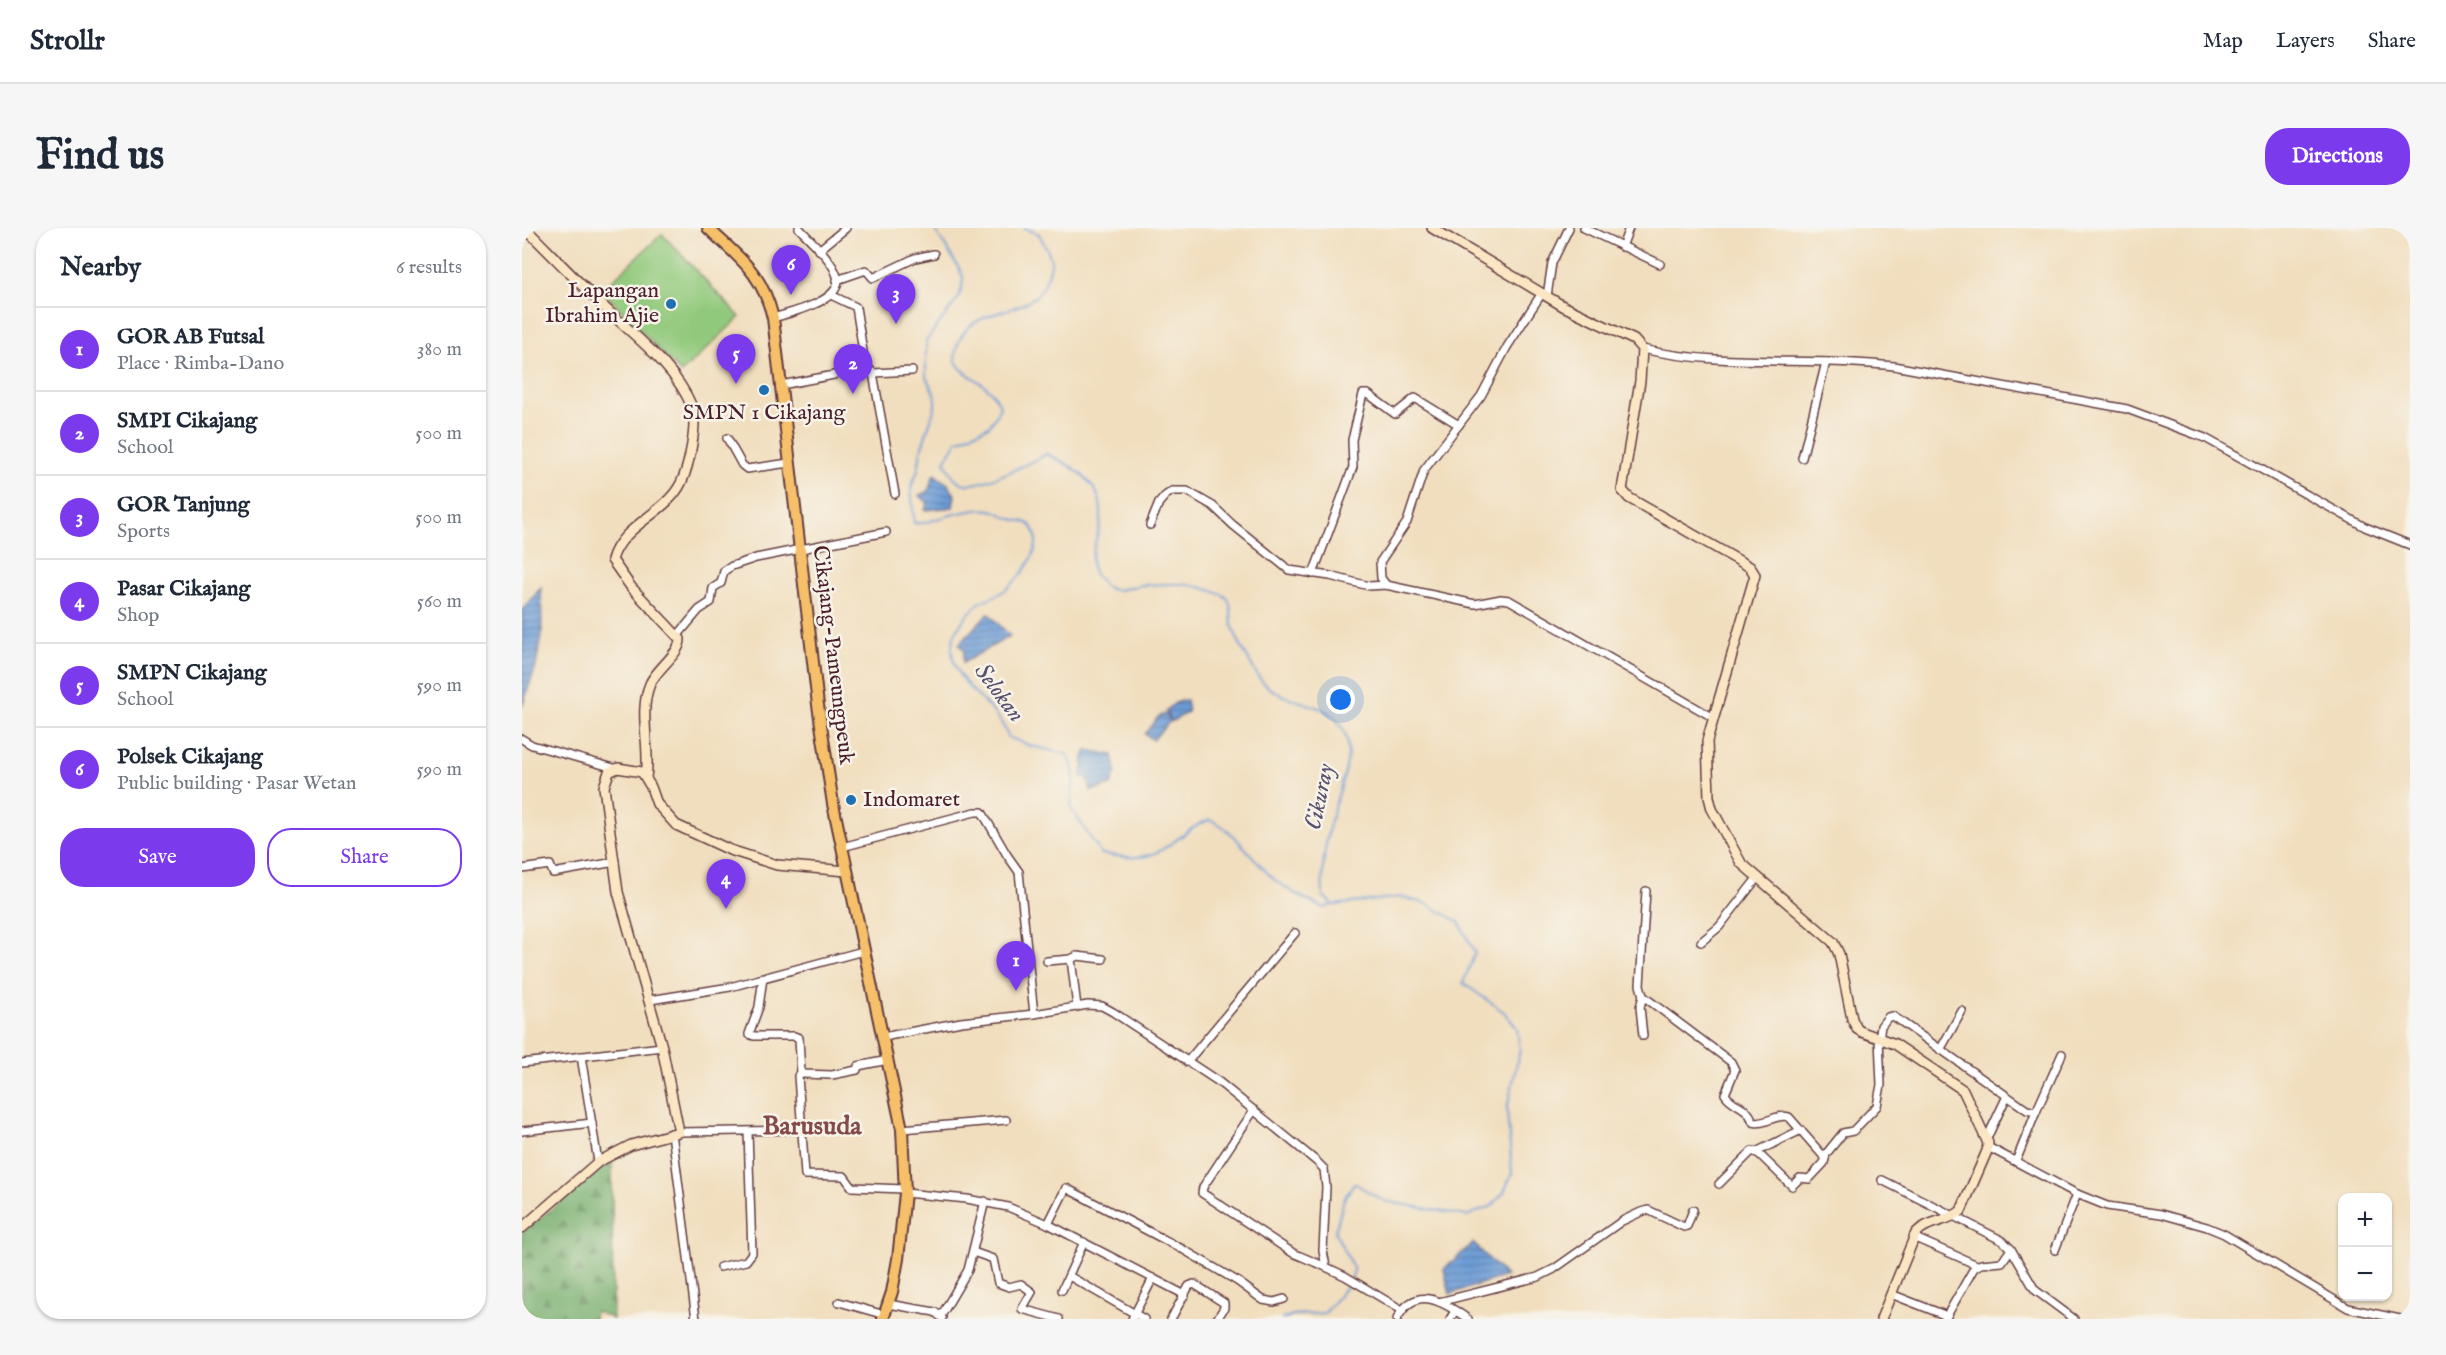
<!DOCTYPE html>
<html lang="en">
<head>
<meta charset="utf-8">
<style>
	body { margin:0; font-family:"IM FELL English",serif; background:#f6f6f7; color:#1f2937 }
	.controls { position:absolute; right:18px; bottom:18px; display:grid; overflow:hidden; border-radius:12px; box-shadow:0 2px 4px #0004 }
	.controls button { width:54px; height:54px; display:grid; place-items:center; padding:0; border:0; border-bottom:2px solid #e0e1e3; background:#fff; color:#1f2937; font:30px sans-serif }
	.you { position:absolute; left:819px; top:472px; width:21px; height:21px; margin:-15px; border:4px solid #fff; border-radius:50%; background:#1a73e8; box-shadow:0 0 0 9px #1a73e833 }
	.badge { display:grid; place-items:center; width:39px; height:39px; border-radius:50%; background:#7c3aed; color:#fff; font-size:20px; font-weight:700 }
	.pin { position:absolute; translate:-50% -50px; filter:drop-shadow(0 2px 3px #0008) }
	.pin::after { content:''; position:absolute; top:32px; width:21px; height:18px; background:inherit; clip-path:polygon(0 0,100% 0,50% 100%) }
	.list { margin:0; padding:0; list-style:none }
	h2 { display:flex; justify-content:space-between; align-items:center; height:78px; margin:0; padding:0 24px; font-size:26px }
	h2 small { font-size:20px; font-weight:400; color:#747a83 }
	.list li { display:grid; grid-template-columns:39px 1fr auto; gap:18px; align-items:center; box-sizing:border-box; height:84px; padding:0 24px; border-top:2px solid #e0e1e3 }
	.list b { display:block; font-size:22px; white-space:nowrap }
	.list p { margin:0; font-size:20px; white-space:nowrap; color:#747a83 }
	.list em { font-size:20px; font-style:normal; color:#747a83 }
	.actions { display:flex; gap:12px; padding:18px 24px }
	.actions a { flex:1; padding:14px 0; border:2px solid #7c3aed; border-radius:24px; text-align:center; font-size:21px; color:#7c3aed }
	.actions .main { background:#7c3aed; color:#fff }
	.map { position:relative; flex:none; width:1888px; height:1091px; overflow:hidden; border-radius:24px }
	header { display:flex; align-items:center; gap:36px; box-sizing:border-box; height:84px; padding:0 30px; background:#fff; border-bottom:2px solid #e0e1e3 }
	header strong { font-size:28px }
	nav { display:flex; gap:33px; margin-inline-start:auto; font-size:21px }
	.intro { display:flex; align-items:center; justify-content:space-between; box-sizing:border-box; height:144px; padding:0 36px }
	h1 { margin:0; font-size:42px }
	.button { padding:15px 27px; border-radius:24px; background:#7c3aed; color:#fff; font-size:21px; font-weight:700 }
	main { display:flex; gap:36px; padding:0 36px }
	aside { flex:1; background:#fff; border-radius:24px; box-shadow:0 2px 4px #0004 }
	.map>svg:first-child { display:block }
</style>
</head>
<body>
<header>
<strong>Strollr</strong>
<nav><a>Map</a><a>Layers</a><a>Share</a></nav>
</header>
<div class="intro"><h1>Find us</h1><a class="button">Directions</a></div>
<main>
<aside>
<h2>Nearby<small>6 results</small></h2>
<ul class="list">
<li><span class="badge">1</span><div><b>GOR AB Futsal</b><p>Place · Rimba-Dano</p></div><em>380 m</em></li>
<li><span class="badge">2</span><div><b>SMPI Cikajang</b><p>School</p></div><em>500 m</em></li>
<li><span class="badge">3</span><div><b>GOR Tanjung</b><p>Sports</p></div><em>500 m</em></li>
<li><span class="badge">4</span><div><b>Pasar Cikajang</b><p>Shop</p></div><em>560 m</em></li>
<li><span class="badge">5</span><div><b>SMPN Cikajang</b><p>School</p></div><em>590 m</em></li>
<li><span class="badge">6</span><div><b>Polsek Cikajang</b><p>Public building · Pasar Wetan</p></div><em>590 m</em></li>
</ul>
<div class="actions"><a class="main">Save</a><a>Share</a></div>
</aside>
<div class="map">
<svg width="1888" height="1091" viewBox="0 0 1888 1091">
	<defs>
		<pattern id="forest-firs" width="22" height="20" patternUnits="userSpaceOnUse" patternTransform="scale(1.5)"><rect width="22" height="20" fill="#74ad6c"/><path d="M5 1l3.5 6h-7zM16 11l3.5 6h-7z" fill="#618c59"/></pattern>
		<pattern id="water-rules" width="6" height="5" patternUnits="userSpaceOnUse" patternTransform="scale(1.5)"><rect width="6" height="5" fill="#6d9cd6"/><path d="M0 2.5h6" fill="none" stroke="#5c7fae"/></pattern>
	</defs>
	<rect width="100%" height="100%" fill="#f7f3e8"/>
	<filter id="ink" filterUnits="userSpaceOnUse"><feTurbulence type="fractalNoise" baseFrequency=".0167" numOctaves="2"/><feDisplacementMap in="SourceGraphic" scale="12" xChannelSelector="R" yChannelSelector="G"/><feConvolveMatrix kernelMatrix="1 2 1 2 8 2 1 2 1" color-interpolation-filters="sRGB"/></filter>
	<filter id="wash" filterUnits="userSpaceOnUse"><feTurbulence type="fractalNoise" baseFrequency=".008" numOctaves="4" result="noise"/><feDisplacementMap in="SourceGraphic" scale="24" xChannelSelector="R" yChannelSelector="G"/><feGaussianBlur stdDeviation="1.35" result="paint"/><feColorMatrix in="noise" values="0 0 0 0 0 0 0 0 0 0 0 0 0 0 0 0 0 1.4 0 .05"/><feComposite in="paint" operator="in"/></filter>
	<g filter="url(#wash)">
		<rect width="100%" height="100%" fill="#f1debe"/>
		<path fill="#91c97c" stroke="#6e7454" stroke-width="1.5" d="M140,6L218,89L159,145L80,62Z"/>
		<path fill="url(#forest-firs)" stroke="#5f664c" stroke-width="1.5" d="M90,932L91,1091L73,1083L72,1091H0V1005Z"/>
		<g fill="url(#water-rules)" stroke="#5c5e80" stroke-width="1.5">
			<path d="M412,246L426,256L433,267L431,279L403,282L406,275L397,267L406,264Z"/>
			<path d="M19,359L20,402L14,438L0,479V383Z"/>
			<path d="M466,385L488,408L441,435L442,422L437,416Z"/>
			<path d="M664,472L666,484L649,494L644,483L653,475Z"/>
			<path d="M644,486L648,493L631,512L623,506L636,489Z"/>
			<path d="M565,522L591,527L594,544L589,557L569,563L565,549H559L562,536L560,535Z"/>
			<path d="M951,1015L984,1048L928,1066L922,1041Z"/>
		</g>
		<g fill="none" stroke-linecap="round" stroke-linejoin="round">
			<g stroke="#6d9cd6" stroke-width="2">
				<path d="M412,0L437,40L441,49L440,59L437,69L404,113V149L413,167V179L399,222L396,242L389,259L392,295C403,297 409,292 419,290C430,286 457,280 469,282C476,283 482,289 490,291C498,294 505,292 510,299C525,320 496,355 477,366C471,370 462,371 456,376C445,386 431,403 430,418C428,459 476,474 486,509L509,518L544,526L549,534L552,546L549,580L579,626C596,628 614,632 631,626C652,618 665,599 687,592C710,598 733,635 753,652C768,664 784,672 802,680L810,677"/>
				<path d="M502,0L517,6C521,14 527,23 529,32C530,37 527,44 525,50C514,91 455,75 438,111C436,117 433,122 433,129C435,148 469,152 478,178L473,190L467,198L435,213L423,233C427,243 433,255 444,256C460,259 510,234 525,226C627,271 548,322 576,350C579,353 582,358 586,360C596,365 610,358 621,357C643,356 663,354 684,361C691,363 700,365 705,370C711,377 708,388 710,396C714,413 726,430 734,445C753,478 796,470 815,492C839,521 817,558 810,588C803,614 799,641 801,668L812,677L880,669L905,676L937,694L953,725L941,755L982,784L995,800L998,822L985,881L990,945L982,964L970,978L945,988L862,973L832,955L822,971L813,1004L832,1042L830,1049"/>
				<path d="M760,1091L772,1087L803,1085L828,1054"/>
			</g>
		</g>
	</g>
	<g filter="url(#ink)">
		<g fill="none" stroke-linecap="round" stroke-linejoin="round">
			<defs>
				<g id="street">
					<path d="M1062,0L1138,36"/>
					<path d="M1100,19L1107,0"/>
					<path d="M297,22L324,0"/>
					<path d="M315,52L344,42L351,50L393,30L412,26"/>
					<path d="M309,67L334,79L343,136L351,145L373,266"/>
					<path d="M1025,68L1030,35L1047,0"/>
					<path d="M251,90C267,85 323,73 315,48C309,30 290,14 277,0"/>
					<path d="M1120,121C1203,140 1289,128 1372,138L1605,181L1683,210L1843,299L1888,317"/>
					<path d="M351,145L390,143"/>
					<path d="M259,157L312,147"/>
					<path d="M205,210L220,237L225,241L267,235"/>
					<path d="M1280,230L1304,134"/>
					<path d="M628,297L637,275L643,268L650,263H665L691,278L711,297L767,342L808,348L847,358L864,357L953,376L979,371L987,372L1192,490"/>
					<path d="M791,346L831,239L830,212L841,166H846L873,186L893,170L937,197"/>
					<path d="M864,357L859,350L858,334L885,294L902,242L959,168L985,119L1020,65"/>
					<path d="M156,407L177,382L189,374L191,360L199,355L202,343L210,338L234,330L364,304"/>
					<path d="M0,511L10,517L92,540"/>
					<path d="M320,619L453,584H460L485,627L497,644L512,786"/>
					<path d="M0,641L28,637L31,645L93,634"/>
					<path d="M1124,663L1118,757L1121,768L1209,834L1213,842L1203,866C1211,879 1225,876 1231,894C1242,898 1254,885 1267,889L1303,930"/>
					<path d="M1179,714L1197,699L1236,649"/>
					<path d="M525,733L549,731"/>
					<path d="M241,749L237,779L227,806L232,808H272L277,810L279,846L276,848L283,947L322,948L330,959L382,961"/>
					<path d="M128,772L208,759L341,723"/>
					<path d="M555,779L549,731L555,728L581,731"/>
					<path d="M1121,808L1118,779L1121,768"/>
					<path d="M361,809L439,794L512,786L566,777L580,778L591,784L697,854L794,933L802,941L804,959L801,1023L804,1039L823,1048L880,1082"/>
					<path d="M1418,822L1440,783"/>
					<path d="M59,828L76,934"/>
					<path d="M665,834L773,705"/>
					<path d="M0,835L140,819"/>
					<path d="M279,846L310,847L335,842L336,838L366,832"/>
					<path d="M732,882L681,959L680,965L771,1025L804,1039"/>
					<path d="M380,901L484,892"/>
					<path d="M0,903L70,895"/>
					<path d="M157,904L279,902"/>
					<path d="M150,905L174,1091"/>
					<path d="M1465,910L1485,868L1505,882L1514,884L1540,826"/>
					<path d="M1466,919L1555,966L1585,978L1639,986L1685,999L1702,1006L1826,1080L1878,1091"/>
					<path d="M1234,924L1279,902"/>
					<path d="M1494,933L1514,884"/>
					<path d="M1360,952L1481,1013L1489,1021L1513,1062L1552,1091"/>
					<path d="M1197,956L1230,923L1237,926L1270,958L1278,950L1287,951L1302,935L1304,926L1321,905L1331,903L1355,878L1359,857L1357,811L1359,798L1366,789L1371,788L1485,868"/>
					<path d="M383,965L445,971L486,979L526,996L663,1067"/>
					<path d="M526,996L544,960L662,1022L715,1053L741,1072L752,1074L762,1071"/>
					<path d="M1391,1009L1455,1037"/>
					<path d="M1533,1022L1555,966"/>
					<path d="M451,1024L471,1031L476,1055L487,1059L499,1056L510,1064L500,1081L537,1091"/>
					<path d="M198,1039L224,1033L230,1025L226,904"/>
					<path d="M547,1048L622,1091"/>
					<path d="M540,1062L562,1014"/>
					<path d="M1369,1066L1425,1088"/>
					<path d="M317,1074L363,1087"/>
					<path d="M917,1074L1016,1049L1032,1041L1100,993L1119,984L1126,982L1162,999L1165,998L1171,982"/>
					<path d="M366,1076L413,1084L420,1090"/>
					<path d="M419,1088L446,1042L463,973"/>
					<path d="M610,1091L631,1050"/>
					<path d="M649,1091L667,1058L672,1056L702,1075V1080L695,1091"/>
					<path d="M875,1091C894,1055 921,1074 946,1091"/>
					<path d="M928,1091L933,1083"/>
					<path d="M1423,1091L1452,1040L1459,1036L1480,1034L1489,1021"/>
				</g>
				<g id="secondary">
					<path d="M3,0C29,26 54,52 80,77C112,108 153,137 170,179C176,196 167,239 159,255C144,286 99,297 90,332L109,359L158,411C159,425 134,441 128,456C116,484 129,519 124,549"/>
					<path d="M910,0L1041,78L1112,112L1120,121L1118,153L1100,262L1107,270L1228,339L1233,347L1185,513L1187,569L1190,581L1219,635L1311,714L1317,726L1330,791L1335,801L1340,804L1373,816L1441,862L1466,915L1465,923L1439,983C1426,994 1406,992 1394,1005L1359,1091"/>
					<path d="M0,1000L76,934L109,917L157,904L140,819L96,664L82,559L87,544L96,540L120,544L129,559L135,576L154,597L208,622L255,637L325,643"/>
				</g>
				<path id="primary" d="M186,0C218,31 240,44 251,90L296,477L311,576L380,901L383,965L376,1031L370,1064L361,1091"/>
			</defs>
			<use href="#street" stroke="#633c41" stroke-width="10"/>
			<use href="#secondary" stroke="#633c41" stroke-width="12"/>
			<use href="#primary" stroke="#633c41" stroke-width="14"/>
			<use href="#street" stroke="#fff" stroke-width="7"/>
			<use href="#secondary" stroke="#fbe6c4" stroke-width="9"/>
			<use href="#primary" stroke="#f6c06b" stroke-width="10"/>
		</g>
	</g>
	<g fill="#1f6fb2" stroke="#f7f3e8" stroke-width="2">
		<circle cx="149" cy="76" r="6"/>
		<circle cx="242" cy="162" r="6"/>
		<circle cx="329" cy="572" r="6"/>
	</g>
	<g text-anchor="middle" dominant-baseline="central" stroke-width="5" stroke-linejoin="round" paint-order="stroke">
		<g font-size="22" fill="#4a1f2b" stroke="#f7f3e8" text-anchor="end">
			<text x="137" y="63">Lapangan<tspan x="137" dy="25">Ibrahim Ajie</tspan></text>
			<text x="242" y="185" text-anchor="middle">SMPN 1 Cikajang</text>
			<text x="341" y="572" text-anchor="start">Indomaret</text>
		</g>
		<g font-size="22" fill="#4a1f2b" stroke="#f7f3e8">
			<text transform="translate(311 427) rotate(83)">Cikajang-Pameungpeuk</text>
		</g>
		<g font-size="24" font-style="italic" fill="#58516f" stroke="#f7f3e8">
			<text transform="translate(477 465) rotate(53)">Selokan</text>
			<text transform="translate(798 569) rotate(-78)">Cikuray</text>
		</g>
		<g font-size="26" font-weight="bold" fill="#844b4a" stroke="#f7f3e8">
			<text x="290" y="898">Barusuda</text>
		</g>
	</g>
</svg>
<div class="controls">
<button>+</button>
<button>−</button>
</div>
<div class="you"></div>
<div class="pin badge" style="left:494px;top:763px">1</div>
<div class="pin badge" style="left:331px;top:166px">2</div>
<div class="pin badge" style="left:374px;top:96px">3</div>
<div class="pin badge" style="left:204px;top:681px">4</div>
<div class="pin badge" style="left:214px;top:156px">5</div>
<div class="pin badge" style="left:269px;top:67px">6</div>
</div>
</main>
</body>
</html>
